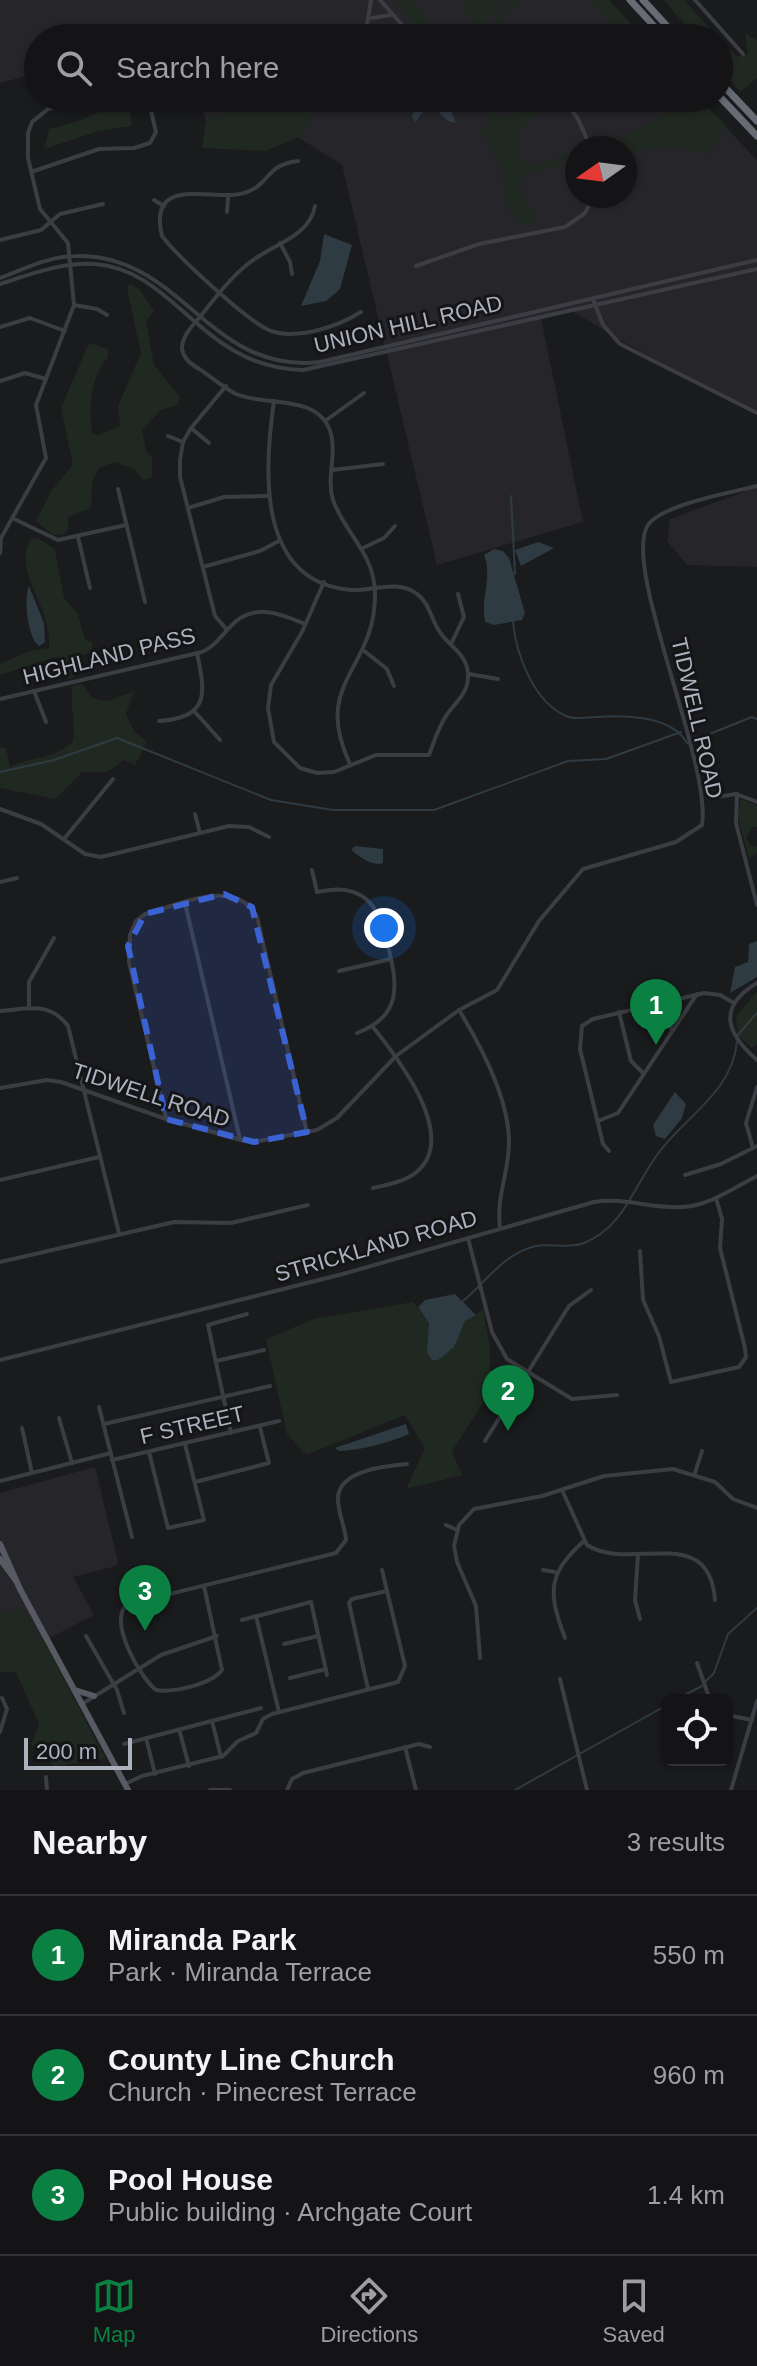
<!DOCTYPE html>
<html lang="en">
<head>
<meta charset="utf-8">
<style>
	body { margin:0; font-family:Arial,sans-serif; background:#1d1d1f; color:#f1f3f6 }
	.controls { position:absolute; right:24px; bottom:24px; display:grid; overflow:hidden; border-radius:12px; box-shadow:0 2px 6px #0004 }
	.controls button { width:72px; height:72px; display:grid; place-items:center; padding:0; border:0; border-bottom:2px solid #333335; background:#141416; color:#f1f3f6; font:40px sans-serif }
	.compass { position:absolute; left:565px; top:136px; width:72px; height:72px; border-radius:50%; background:#141416; box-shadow:0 2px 6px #0004; rotate:256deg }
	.scale { position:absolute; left:24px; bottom:20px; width:108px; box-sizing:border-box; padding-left:8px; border:4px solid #acb2bd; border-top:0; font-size:22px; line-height:28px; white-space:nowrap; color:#acb2bd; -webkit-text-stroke:6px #151518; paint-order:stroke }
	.you { position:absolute; left:384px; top:928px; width:28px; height:28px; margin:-20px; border:6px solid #fff; border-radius:50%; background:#1a73e8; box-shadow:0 0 0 12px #1a73e833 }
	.badge { display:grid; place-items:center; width:52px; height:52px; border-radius:50%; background:#0b8043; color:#fff; font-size:26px; font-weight:700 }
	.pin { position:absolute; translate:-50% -66px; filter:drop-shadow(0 2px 4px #0008) }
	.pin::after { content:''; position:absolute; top:42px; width:28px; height:24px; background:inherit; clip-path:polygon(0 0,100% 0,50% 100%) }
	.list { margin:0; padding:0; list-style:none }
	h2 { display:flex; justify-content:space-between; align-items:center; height:104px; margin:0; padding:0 32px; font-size:34px }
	h2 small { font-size:26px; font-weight:400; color:#9d9ea1 }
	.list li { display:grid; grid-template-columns:52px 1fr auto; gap:24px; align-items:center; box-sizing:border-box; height:120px; padding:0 32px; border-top:2px solid #333335 }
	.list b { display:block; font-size:30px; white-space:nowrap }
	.list p { margin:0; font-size:26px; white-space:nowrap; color:#9d9ea1 }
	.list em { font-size:26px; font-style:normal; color:#9d9ea1 }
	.icon { flex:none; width:44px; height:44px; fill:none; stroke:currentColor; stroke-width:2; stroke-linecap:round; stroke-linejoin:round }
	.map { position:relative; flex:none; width:757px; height:1790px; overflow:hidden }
	.search { position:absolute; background:#141416; box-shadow:0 2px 6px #0004; left:24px; right:24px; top:24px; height:88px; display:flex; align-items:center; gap:20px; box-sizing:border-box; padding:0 28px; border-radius:44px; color:#9d9ea1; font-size:30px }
	.sheet { height:464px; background:#141416 }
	nav { display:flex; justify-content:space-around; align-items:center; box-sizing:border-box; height:112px; border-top:2px solid #333335; background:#141416; font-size:22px; color:#9d9ea1 }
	nav a { display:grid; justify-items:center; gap:4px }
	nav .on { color:#0b8043 }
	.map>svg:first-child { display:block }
</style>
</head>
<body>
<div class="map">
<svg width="757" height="1790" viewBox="0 0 757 1790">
	<rect width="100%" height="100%" fill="#1a1b1d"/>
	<g fill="#26262a" fill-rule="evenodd">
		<path d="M0,0H607L642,38H38V73L0,83Z"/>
		<path d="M199,98H276L206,121Z"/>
		<path d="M325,98H698L757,160V413L625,343L571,310L541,318L583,522L437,565L342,165L298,137ZM577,148H625V196H577Z"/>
		<path d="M757,487V567L687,565L667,541L670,519Z"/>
		<path d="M95,1467L118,1562L116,1566L73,1577L94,1615L44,1641L37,1635L23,1608L0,1613V1493Z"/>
	</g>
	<g fill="#202921">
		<path d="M394,0H410L430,21L429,29L426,31L406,16Z"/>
		<path d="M466,0H504L477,30L465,13Z"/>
		<path d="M512,0H520L500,24L498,38H478Z"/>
		<path d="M589,0H609L644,38H624Z"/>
		<path d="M664,0H684L718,38H696Z"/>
		<path d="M745,33L757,40V78L740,92L719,65V39L738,57L748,54Z"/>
		<path d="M276,98H325L298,137L266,151L202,148L206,121Z"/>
		<path d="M669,98H697L726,125L709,156C669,142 664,148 625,153V148H602L675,108Z"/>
		<path d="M546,99L554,100L557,108L535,116L515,133L522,163L537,164L577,149V158L523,177L521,190L535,215L533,222L520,225L509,211L500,167L485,135L480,133L493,112L499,117L517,114Z"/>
		<path d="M124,101L131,114V126L98,131L44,149L49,129L79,121Z"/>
		<path d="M130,284L139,289L154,311L146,321L154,365L180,397L177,405L161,410L142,430L146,451L152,457V478L143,480L136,470L115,462L99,468L92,482L91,508L68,517V529L64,534L53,535L36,521L52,490L73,465L61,408L89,343L108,349V357C90,377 89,407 92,434L99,435L120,426L118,406L141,353L127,288Z"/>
		<path d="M37,538L55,549L64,598L78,615L85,639L92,642L93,652L82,655L76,676L71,679L66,678L65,660L56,657L0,675V664L29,651L49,648C53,606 11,571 31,539Z"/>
		<path d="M82,684L92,698L108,701L134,691L126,714L134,731L147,742L135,765L124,760L107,772H82L55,799L0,788V747L6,748L10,767C32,756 55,760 73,741C76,722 69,702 73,685Z"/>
		<path d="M741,799L757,806V827H752L746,837L749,845L757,847V853L749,858L738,817Z"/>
		<path d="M757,992V1044L752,1048L738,1035L736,1016Z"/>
		<path d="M413,1302L438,1333L459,1326L483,1309L490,1348V1392L452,1451L462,1475L406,1489L425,1448L405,1415L306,1455L287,1434L266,1339L314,1319Z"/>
		<path d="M23,1608L37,1635L44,1641L106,1759L54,1766L31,1744L39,1724L16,1672H0V1613Z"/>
	</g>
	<g fill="#2f3b43">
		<path d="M419,98H446L456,123L448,121L436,109H425L415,122L412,116Z"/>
		<path d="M324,234L352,245L340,289L326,301L301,306L320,261Z"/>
		<path d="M538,542L554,548L521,566L515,550Z"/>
		<path d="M494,549L503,551L509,558L525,613L522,620L494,625L485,622C480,598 493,577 484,555Z"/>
		<path d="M29,586L44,623L45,642L39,646C28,639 23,599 29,586Z"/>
		<path d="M355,846L383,849V863C373,867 360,857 351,850Z"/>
		<path d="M757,941V977L730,993L735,967L748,962L749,944Z"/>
		<path d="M675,1092L686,1104L682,1118L665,1139L656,1136L653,1125Z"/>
		<path d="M455,1294L476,1315L465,1321L454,1347L438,1360H432L427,1352L429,1323L418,1307L425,1300Z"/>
		<path d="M406,1424L409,1434C388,1443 363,1450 339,1451L335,1448Z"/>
	</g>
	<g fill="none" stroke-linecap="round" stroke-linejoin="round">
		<g stroke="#2f3b43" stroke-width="2">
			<path d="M511,496L515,574"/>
			<path d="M513,622C516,655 534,702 566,716C574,720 588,717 597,717C626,715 671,715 687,743L752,717L757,719"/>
			<path d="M0,772L54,760L117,738L271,800L333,810H434L568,761L606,759L681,732"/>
			<path d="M737,1036L757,1013"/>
			<path d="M463,1301C486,1282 504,1253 536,1246C551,1243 570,1249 584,1243C624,1227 634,1186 657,1155C684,1117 732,1093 737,1042"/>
			<path d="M706,1681L714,1673L728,1634L757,1608"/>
			<path d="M675,1700L702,1686"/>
			<path d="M515,1790L667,1705"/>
		</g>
		<g stroke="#3b3d43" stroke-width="4">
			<path d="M380,0L404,27L427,38"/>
			<path d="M695,0L743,54"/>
			<path d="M372,18L390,15"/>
			<path d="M365,38L371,0"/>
			<path d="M563,98L578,119L591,148"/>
			<path d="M323,109L328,98"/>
			<path d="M298,161C265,165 272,182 247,192C219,204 146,171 162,236C178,257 248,322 271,331C298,340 339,326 361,312"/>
			<path d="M31,172L99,149L134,148L150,143L156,132L148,98"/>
			<path d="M154,200L164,206"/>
			<path d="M315,206C310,237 271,245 249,263C230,278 215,298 200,317C193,325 182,336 182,348C183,359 192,365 201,370C212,378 224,388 236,394C266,407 320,393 331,434C337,455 326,478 333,500C345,534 374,552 375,593C376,671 311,681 350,764"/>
			<path d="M227,212L228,197"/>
			<path d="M0,240L41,230L60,214L103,204"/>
			<path d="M280,243L290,262L292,274"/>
			<path d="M416,266L479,244L565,227L584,214L595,196"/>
			<path d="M0,278C24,269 50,256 76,256C182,253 208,375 320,362L757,260"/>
			<path d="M0,284C31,274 62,262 95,264C176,270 201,368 303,370L757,269"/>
			<path d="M593,299L603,325L620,344L757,413"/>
			<path d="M74,305L97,309L107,315"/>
			<path d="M0,327L30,318L65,331"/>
			<path d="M0,381L25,373L46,379"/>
			<path d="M226,386L191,428L183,442L180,460V477L215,616L227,630"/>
			<path d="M274,401C264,469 256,583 352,590C374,591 398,579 417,594C431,604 431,622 442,635C452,648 467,655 468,674C469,694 455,702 446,716C438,728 434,742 429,755H376L334,772L317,773L300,768L274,742L268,708L271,685L302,632L324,582"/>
			<path d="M325,421L364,393"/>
			<path d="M191,428L209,443"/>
			<path d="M168,436L183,442"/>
			<path d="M332,470L383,464"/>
			<path d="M118,489L145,602"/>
			<path d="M188,508L224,497L268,496"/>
			<path d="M12,518L58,540L126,525"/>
			<path d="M78,537L90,588"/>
			<path d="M363,548L384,538L395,526"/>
			<path d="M0,553L1,538L46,458L36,405L74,305L68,243L40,209L28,158V133L32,122L48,109L87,98"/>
			<path d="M203,567L260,551L279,541"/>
			<path d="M451,644L464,617L458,594"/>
			<path d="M363,650L387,669L394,686"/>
			<path d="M469,674L498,679"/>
			<path d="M34,691L46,722"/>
			<path d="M0,699L202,652C215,646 220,637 230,627C252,602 279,613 305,624"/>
			<path d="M195,712L220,740"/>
			<path d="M159,721C209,717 206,695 197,653"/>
			<path d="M737,794L736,823L757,905"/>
			<path d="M711,798L736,794L757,802"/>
			<path d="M0,809L41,824L85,854L101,857L229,826L249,827L269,837"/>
			<path d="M195,814L200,833"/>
			<path d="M64,839L113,779"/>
			<path d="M312,870L317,892C364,881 379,905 388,946C398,986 402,1016 357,1033"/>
			<path d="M0,882L17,878"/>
			<path d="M185,903L240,1139"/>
			<path d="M339,971L391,959"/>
			<path d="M757,983C717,1007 726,1033 757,1060"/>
			<path d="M662,1002L672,1031"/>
			<path d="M29,1008V982L54,938"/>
			<path d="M459,1010C481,1046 509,1099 509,1142C509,1172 496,1197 500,1227"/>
			<path d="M0,1011C27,1009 50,1001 68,1026L119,1233"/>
			<path d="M619,1012L631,1061L644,1074"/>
			<path d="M0,1088L47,1080L61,1082L166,1119L241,1140L254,1142L317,1130L337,1118L396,1056L459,1010L497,990L539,921L583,869L676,842L702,825C712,763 621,565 648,525C661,505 733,492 757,486"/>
			<path d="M166,1119L129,962L130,935L136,921L145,914C179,905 237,876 257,917L307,1132"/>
			<path d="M598,1121L618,1113L697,994"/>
			<path d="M753,1148L746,1123L757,1087"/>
			<path d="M609,1151L603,1144L580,1049L582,1026L593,1019L704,993L720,995L734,1003"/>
			<path d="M685,1175L721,1164L757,1146"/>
			<path d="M0,1180L99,1157"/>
			<path d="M373,1188C386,1185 403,1182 414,1174C462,1139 397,1057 373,1027"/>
			<path d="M468,1238L492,1332L507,1359L572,1399L617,1395"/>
			<path d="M640,1251L643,1300L659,1336L671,1382L739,1367L746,1357L745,1348L720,1248L722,1219L716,1198"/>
			<path d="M0,1262L174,1222L231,1223L308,1205"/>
			<path d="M0,1360L343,1274L594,1202C624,1197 652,1209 682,1207C709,1206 733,1188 757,1176"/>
			<path d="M216,1361L264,1350"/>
			<path d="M99,1407L132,1537"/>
			<path d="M59,1418L72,1463"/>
			<path d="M104,1424L270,1386"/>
			<path d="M22,1428L32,1473"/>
			<path d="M231,1433L208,1325L247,1314"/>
			<path d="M485,1441L569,1306L591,1290"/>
			<path d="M149,1452L168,1528L204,1520L185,1444"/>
			<path d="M112,1460L279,1421"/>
			<path d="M695,1473L702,1451"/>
			<path d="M0,1481L111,1453"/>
			<path d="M195,1482L269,1463L260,1427"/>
			<path d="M562,1490L587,1545C630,1573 709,1521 715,1600"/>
			<path d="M446,1525L457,1530"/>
			<path d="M638,1554L635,1600L640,1619"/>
			<path d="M543,1570L555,1572"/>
			<path d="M204,1586L222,1670C212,1684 173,1693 156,1690C140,1677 112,1628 124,1608L133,1603L336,1553L346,1540C345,1526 337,1511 338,1497C340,1470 386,1466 407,1464"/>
			<path d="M256,1616L279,1712"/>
			<path d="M242,1620L311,1602L327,1675"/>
			<path d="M86,1636L117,1690L124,1713"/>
			<path d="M565,1638C548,1593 547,1574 584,1541"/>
			<path d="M284,1644L318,1636"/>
			<path d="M480,1658L476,1606L457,1562L454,1546L459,1525L474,1509L542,1496L604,1476L673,1469L715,1482L733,1499L757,1508"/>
			<path d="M697,1663L710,1700"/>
			<path d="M290,1678L326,1669"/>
			<path d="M560,1679L587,1790"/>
			<path d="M368,1689L349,1603L352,1599L387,1591"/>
			<path d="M82,1704L161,1655L217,1636"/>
			<path d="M727,1715L752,1720"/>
			<path d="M212,1721L221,1757"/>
			<path d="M179,1729L189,1766"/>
			<path d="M0,1732L7,1709L2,1698"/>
			<path d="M146,1738L155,1774"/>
			<path d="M124,1744L261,1708"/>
			<path d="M405,1747L416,1790"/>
			<path d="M46,1777L47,1790"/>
			<path d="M125,1784L142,1776L223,1756L238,1741L256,1733L263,1719L272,1714L398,1682L405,1666L382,1570"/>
			<path d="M210,1790H230"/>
			<path d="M287,1790L292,1779L303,1773L419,1744L430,1747"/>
			<path d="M731,1790L757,1701"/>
		</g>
		<g stroke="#575a62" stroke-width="6">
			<path d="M0,1544L20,1589L128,1790"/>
			<path d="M0,1559L17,1582"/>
			<path d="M75,1690L94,1696"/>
		</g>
		<g stroke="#676b74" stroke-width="7">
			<path d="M630,0L665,38"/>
			<path d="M643,0L678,38"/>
			<path d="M719,81L757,121"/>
			<path d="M719,96L757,136"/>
		</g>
	</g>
	<path fill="#3a62d3" fill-opacity="0.2" stroke="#3a62d3" stroke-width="6" stroke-dasharray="16 10" stroke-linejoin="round" d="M224,894L252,907L307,1132L254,1142L166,1119L128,946L145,914Z"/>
	<g text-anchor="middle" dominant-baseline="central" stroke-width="6" stroke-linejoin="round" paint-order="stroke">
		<g font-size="22" fill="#acb2bd" stroke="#151518">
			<text transform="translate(408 324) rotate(-13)">UNION HILL ROAD</text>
			<text transform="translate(109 656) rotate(-14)">HIGHLAND PASS</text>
			<text transform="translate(697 718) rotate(77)">TIDWELL ROAD</text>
			<text transform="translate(151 1095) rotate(18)">TIDWELL ROAD</text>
			<text transform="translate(376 1246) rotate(-16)">STRICKLAND ROAD</text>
			<text transform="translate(192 1425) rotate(-13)">F STREET</text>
		</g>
	</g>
</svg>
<div class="controls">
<button><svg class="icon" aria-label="locate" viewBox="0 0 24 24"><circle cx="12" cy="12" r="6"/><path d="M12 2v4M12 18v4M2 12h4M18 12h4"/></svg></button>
</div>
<svg class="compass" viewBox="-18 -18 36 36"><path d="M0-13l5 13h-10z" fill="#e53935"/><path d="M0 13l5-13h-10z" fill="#9d9ea1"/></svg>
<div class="scale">200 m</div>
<div class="you"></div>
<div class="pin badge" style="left:656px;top:1045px">1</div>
<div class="pin badge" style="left:508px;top:1431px">2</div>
<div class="pin badge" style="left:145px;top:1631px">3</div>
<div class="search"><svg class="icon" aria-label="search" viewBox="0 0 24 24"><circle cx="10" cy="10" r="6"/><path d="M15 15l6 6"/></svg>Search here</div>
</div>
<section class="sheet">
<h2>Nearby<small>3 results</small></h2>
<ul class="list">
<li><span class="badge">1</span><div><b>Miranda Park</b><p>Park · Miranda Terrace</p></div><em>550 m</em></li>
<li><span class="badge">2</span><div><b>County Line Church</b><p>Church · Pinecrest Terrace</p></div><em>960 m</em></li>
<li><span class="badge">3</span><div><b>Pool House</b><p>Public building · Archgate Court</p></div><em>1.4 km</em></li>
</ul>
</section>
<nav>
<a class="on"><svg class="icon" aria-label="map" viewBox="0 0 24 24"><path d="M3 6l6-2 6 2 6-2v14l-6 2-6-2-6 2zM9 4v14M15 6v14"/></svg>Map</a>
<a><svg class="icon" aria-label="directions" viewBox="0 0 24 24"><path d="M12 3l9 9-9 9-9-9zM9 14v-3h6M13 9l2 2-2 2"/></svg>Directions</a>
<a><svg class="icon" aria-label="saved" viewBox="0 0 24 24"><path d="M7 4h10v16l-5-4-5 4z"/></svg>Saved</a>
</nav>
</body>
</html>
